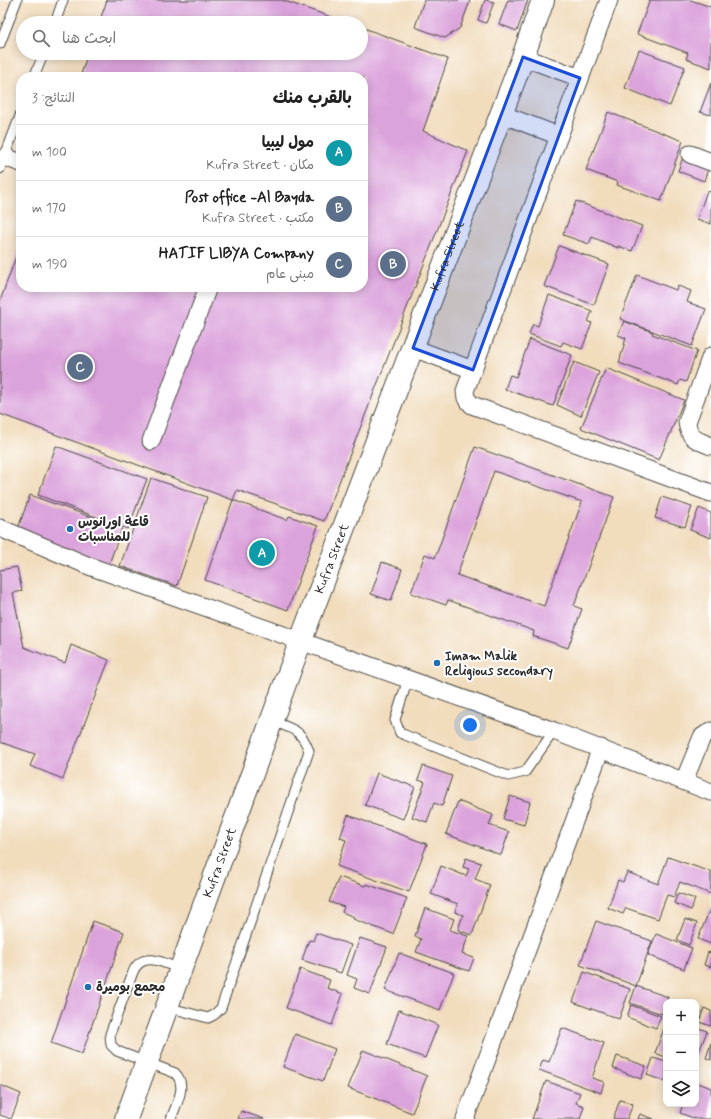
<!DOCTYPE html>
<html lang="ar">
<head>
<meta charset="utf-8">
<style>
	body { margin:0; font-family:Mynerve,"Playpen Sans Arabic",sans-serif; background:#f2f2f2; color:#222; direction:rtl }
	.controls { position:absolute; right:12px; bottom:12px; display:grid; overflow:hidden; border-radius:8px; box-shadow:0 2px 10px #0003 }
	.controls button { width:36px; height:36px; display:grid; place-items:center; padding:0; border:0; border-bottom:1px solid #e0e0e0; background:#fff; color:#222; font:20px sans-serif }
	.you { position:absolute; left:470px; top:725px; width:14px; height:14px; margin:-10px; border:3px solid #fff; border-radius:50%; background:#1a73e8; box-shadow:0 0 0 6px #1a73e833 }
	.badge { display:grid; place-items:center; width:26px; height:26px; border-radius:50%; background:#ea580c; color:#fff; font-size:13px; font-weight:700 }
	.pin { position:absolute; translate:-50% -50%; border:2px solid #fff; box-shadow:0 1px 4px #0006 }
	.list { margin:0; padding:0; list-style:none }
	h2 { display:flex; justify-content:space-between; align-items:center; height:52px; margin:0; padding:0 16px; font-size:17px }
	h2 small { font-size:13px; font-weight:400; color:#767676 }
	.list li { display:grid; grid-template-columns:26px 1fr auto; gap:12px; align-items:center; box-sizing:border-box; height:56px; padding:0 16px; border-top:1px solid #e0e0e0 }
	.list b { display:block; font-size:15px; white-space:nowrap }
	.list p { margin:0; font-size:13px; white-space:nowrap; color:#767676 }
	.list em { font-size:13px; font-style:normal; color:#767676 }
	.icon { flex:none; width:22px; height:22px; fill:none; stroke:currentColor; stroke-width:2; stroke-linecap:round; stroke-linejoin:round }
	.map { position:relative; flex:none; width:711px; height:1119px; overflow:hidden; direction:ltr }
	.search { position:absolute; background:#fff; box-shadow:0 2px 10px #0003; left:16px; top:16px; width:352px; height:44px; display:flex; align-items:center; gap:10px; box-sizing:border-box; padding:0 14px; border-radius:22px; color:#767676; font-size:15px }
	.panel { position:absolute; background:#fff; box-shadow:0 2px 10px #0003; left:16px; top:72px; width:352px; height:220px; border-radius:16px; direction:rtl }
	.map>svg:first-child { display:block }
</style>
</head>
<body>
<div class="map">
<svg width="711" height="1119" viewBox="0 0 711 1119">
	<rect width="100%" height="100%" fill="#fff"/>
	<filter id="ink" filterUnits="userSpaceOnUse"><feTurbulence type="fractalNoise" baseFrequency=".025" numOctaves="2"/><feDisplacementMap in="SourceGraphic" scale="8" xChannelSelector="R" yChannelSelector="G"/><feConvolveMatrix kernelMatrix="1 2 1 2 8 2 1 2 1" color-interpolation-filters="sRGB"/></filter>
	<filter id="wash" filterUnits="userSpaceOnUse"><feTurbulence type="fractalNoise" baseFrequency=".012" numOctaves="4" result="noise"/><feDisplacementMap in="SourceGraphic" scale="16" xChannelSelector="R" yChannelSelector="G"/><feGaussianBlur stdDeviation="0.9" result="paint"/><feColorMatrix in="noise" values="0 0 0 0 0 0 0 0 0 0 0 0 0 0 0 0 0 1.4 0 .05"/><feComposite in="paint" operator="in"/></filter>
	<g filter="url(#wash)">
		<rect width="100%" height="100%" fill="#f1dcbc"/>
		<g id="blocks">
			<g fill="#dba3db" fill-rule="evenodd">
				<path d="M107,0H282L348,23H99Z"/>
				<path d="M424,0H467L470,1L460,28L445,38L415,27Z"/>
				<path d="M485,0L494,2L486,23L478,20Z"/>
				<path d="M508,0H528L517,31L499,24Z"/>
				<path d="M650,0H691L711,7V68L686,59L688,53L637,34Z"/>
				<path d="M361,27L448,59L423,131L468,151L324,521L237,490L233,500L0,414V301L21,243V287H363V77H80L88,53H361Z"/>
				<path d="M639,50L685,67L670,106L625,88Z"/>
				<path d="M711,83V115L700,112Z"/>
				<path d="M608,112L683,141L661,201L617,185L618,182L586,170Z"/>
				<path d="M684,154L710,163L704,181L678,171Z"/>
				<path d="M707,191L711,192V224L697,219Z"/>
				<path d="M576,201L642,226L632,251L618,246V248L592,237L589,244L563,235Z"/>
				<path d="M559,246L609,264L594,305L544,286Z"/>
				<path d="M637,275L676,290L678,286L691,291L687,302L706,309L692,346L620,319Z"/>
				<path d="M549,295L592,311L588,322L592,323L582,349L563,342L561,346L529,334L533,324L538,326Z"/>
				<path d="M624,321L653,332L652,334L697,351L686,382L680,380L678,385L619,363L626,338L618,335Z"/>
				<path d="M530,339L572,355L553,406L505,389L510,375L516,377Z"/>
				<path d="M574,362L599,372L581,416L557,405Z"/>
				<path d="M606,368L684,400L659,460L581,428Z"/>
				<path d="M56,446L147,479L128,529L38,495Z"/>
				<path d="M475,447L614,497L574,606L582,609L568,648L533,636L534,631L448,600L446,605L411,593L425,554L435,558ZM494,471L582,502L544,606L457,575Z"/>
				<path d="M151,478L207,497L177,586L120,566Z"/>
				<path d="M30,495L122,528L109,564L17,531Z"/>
				<path d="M662,497L692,507L685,527L655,518Z"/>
				<path d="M233,500L287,520L289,516L318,526L288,610L205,580Z"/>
				<path d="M699,508L711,513V538L690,530Z"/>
				<path d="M382,562L402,569L391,601L371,594Z"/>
				<path d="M17,567L22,591L13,593L24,647L65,663L71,645L109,660L63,779L30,766L35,754L0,742V570Z"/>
				<path d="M423,766L452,776L442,806L434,803L427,822L412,817L425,782L418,780Z"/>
				<path d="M377,773L415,787L403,819L365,805Z"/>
				<path d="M510,796L530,802L524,825L503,819Z"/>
				<path d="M458,801L493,815L489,825L509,832L501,855L446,834Z"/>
				<path d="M348,815L427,844L409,892L337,866L346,840L340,838Z"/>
				<path d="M668,857L711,872V894L680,882L674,897L667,895L658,919L626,908L623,914L608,908L618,880L623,882L627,872L658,884Z"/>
				<path d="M466,858L481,863L475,879L490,885L472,935L458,930L463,915L455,912L458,904L431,894L441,866L466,876L469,869L463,867Z"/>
				<path d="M339,877L365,886L366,884L407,898L393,934L353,919L354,917L342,912L344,907L329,902Z"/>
				<path d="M678,893L695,899L691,910L674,903Z"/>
				<path d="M711,906V944L698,939Z"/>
				<path d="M425,908L454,919L450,930L468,936L462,954L474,958L469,971L416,952L421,939L415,936Z"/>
				<path d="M685,919L697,923L689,945L677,940Z"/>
				<path d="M93,921L124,932L82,1054L51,1043Z"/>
				<path d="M596,921L652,941L636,986L668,997L662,1014L630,1003L636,986L580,965Z"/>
				<path d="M316,933L351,945L341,973L302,960L309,940L313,941Z"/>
				<path d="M656,934L692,948L684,969L648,955Z"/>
				<path d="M360,938L387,947L370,994L354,988L357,979L347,975Z"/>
				<path d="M708,952L711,953V967L704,965Z"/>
				<path d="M399,953L454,973L440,1010L385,990Z"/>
				<path d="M300,969L330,980L327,988L343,994L332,1025L286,1008Z"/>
				<path d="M584,972L630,989L619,1019L573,1002Z"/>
				<path d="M631,1005L661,1016L656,1028L627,1017Z"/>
				<path d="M704,1008L711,1011V1026L699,1022Z"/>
				<path d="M399,1010L438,1025L425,1058L387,1044Z"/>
				<path d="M666,1023V1057L655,1053Z"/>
				<path d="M696,1027L707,1031L696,1060Z"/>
				<path d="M562,1028L604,1043L592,1078L604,1082L601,1093L539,1070L543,1060L549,1062Z"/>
				<path d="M295,1034L335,1049L323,1081L283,1067Z"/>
				<path d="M711,1043V1060L706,1058Z"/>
				<path d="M363,1050L427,1076L412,1113L348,1088Z"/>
				<path d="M617,1056L646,1066L641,1079L613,1068Z"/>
				<path d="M653,1058L666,1062V1082L647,1075Z"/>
				<path d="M546,1081L580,1093L576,1103L584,1106L580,1119H532Z"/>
				<path d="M696,1082L711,1088V1119H696L680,1113L683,1104H696Z"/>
				<path d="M0,1085L21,1094L11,1119L0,1115Z"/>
				<path d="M620,1100L633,1104L627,1119H613Z"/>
				<path d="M241,1111L264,1119H238Z"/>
				<path d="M640,1114L654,1119H638Z"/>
			</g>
		</g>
	</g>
	<g filter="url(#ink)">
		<use href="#blocks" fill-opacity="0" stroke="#494641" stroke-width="1"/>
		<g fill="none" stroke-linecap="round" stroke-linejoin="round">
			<defs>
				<g id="lane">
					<path d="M55,23L63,0"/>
					<path d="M0,44L17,0"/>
					<path d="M34,77L44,53"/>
					<path d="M0,169L21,113"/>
					<path d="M408,679L395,720L400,733L508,776L525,772L554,731"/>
					<path d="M167,1007L208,1018L214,1015L221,1008L309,751C301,729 292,729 272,721"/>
					<path d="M171,1119C176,1104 188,1086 175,1073L117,1051L111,1045L110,1034L133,972C142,950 165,963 181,970"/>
				</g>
				<g id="street">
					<path d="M609,0L465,391L466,398L472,405L711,493"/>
					<path d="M523,57L580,78"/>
					<path d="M501,114L559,136"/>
					<path d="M690,154L711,162"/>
					<path d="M5,157L21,163"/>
					<path d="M413,348L473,370"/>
					<path d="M711,356L687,422C689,439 696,440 711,446"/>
					<path d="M151,441L208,287"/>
					<path d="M0,528L89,566L554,731L711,792"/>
					<path d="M684,781L702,737L711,731"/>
					<path d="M465,1119L601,748"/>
				</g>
				<g id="secondary">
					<path id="s1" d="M126,1119L301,640L523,57L543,0"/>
				</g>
			</defs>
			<use href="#lane" stroke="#494641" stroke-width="11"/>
			<use href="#street" stroke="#494641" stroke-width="19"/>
			<use href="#secondary" stroke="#494641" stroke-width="24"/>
			<use href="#lane" stroke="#fff" stroke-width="9"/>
			<use href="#street" stroke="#fff" stroke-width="17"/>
			<use href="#secondary" stroke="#fff" stroke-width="22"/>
		</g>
	</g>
	<path fill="#1d4ed8" fill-opacity="0.2" stroke="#1d4ed8" stroke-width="3" stroke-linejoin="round" d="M523,57L580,78L473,370L413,348Z"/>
	<g fill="#1f6fb2" stroke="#fff" stroke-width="1.5">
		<circle cx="70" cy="529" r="4"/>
		<circle cx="437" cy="663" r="4"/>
		<circle cx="88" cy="987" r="4"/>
	</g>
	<g text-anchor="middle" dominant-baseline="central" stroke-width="4" stroke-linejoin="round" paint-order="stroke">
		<g font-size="13" fill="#2b2b2b" stroke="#fff">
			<text stroke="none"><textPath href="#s1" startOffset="921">Kufra Street</textPath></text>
			<text stroke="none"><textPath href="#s1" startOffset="597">Kufra Street</textPath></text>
			<text stroke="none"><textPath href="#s1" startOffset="273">Kufra Street</textPath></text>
		</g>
		<g font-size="13" font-weight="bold" fill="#2b2b2b" stroke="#fff" text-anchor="start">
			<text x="78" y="522">قاعة اورانوس<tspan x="78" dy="15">للمناسبات</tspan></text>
			<text x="445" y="656">Imam Malik<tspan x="445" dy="15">Religious secondary</tspan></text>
			<text x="96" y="987">مجمع بوميرة</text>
		</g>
	</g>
</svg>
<div class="controls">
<button>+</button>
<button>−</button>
<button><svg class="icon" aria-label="layers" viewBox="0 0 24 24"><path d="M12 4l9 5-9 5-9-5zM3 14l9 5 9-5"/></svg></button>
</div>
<div class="you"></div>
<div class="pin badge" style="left:262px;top:553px;background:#0f9aa8">A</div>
<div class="pin badge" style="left:393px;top:264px;background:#5c6f8a">B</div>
<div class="pin badge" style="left:80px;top:367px;background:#5c6f8a">C</div>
<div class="search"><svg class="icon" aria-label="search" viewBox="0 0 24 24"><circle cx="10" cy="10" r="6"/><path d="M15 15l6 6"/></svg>ابحث هنا</div>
<section class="panel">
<h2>بالقرب منك<small>النتائج: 3</small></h2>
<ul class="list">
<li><span class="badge" style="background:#0f9aa8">A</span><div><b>مول ليبيا</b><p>مكان · Kufra Street</p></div><em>100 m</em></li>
<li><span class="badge" style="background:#5c6f8a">B</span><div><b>Post office -Al Bayda</b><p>مكتب · Kufra Street</p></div><em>170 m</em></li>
<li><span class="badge" style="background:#5c6f8a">C</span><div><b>HATIF LIBYA Company</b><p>مبنى عام</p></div><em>190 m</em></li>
</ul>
</section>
</div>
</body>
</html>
